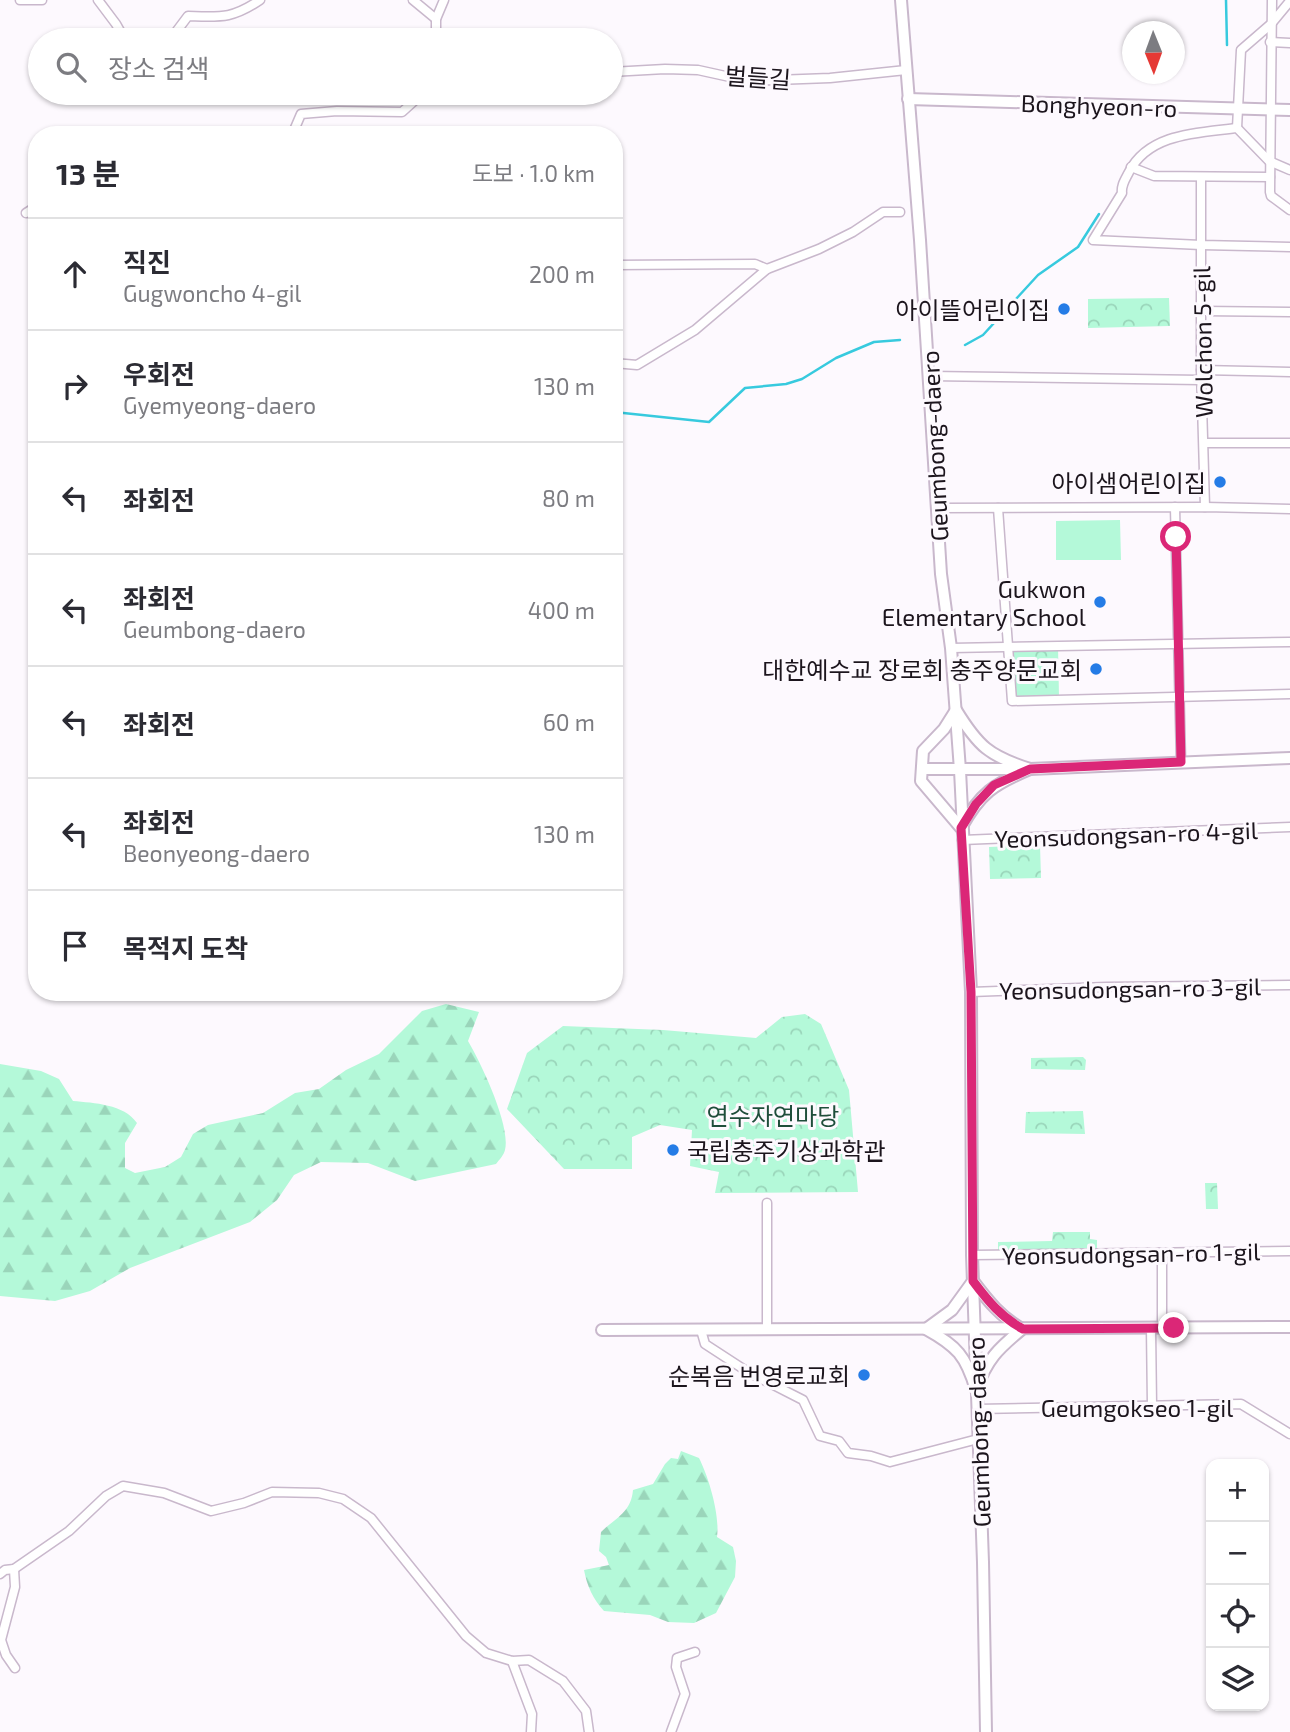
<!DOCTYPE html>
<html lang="ko">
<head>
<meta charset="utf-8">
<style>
	body { margin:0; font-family:"Exo 2","Noto Sans KR",sans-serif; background:#f2f2f3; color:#2b2b33 }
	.controls { position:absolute; right:21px; bottom:21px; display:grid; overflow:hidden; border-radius:14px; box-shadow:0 2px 5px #0004 }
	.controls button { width:63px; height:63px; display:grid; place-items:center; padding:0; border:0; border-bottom:2px solid #e1e1e2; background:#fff; color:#2b2b33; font:35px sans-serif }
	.compass { position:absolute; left:1122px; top:21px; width:63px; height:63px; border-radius:50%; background:#fff; box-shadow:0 2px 5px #0004; rotate:179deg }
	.stop { position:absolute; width:21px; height:21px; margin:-16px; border:5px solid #db2777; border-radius:50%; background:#fff }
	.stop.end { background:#db2777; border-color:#fff; box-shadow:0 2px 7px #0008 }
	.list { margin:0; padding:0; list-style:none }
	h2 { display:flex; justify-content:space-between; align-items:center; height:91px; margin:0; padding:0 28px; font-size:30px }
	h2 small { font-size:23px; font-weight:400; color:#7c7c81 }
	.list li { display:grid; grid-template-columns:46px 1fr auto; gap:21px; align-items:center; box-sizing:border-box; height:112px; padding:0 28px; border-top:2px solid #e1e1e2 }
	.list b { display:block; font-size:26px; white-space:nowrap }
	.list p { margin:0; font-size:23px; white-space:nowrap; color:#7c7c81 }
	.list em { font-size:23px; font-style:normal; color:#7c7c81 }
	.icon { flex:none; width:38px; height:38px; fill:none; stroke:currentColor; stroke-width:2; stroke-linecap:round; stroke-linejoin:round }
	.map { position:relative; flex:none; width:1290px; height:1732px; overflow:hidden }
	.search { position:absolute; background:#fff; box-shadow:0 2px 5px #0004; left:28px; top:28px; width:595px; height:77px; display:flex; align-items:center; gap:18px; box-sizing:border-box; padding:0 24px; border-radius:38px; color:#7c7c81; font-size:26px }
	.panel { position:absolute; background:#fff; box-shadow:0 2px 5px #0004; left:28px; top:126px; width:595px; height:875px; border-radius:28px }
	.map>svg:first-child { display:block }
</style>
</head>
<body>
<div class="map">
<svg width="1290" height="1732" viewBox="0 0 1290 1732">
	<defs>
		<pattern id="forest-firs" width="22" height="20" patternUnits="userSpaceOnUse" patternTransform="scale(1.75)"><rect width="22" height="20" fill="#b4f9d9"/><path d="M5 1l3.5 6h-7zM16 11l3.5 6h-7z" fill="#9ad5ba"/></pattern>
		<pattern id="park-crowns" width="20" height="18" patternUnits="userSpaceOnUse" patternTransform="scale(1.75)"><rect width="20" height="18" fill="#b4f9d9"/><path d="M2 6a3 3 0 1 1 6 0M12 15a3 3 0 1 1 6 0" fill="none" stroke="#9ad5ba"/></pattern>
	</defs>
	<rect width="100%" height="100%" fill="#fdf9fe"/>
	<g fill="url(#forest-firs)">
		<path d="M446,1004L479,1012L468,1041C481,1063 511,1126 505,1150C504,1155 499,1160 496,1164L415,1181L368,1163L321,1162L294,1175L277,1200L250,1222L130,1268L90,1291L55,1301L0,1296V1064L41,1071L59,1079L73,1101C94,1103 124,1104 137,1123L125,1143V1168L135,1173L165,1167L181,1157L193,1134L208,1125L263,1113L295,1093L319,1089L346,1070L379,1054L422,1011Z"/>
		<path d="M681,1451L699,1458C709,1478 720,1515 717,1537L733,1547L736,1561L735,1577L716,1613L694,1623L668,1622L650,1615L604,1611C593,1599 587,1586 584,1570L609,1565L606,1557L599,1551L601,1532C615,1518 631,1513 633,1490L653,1484L665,1464L671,1458L678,1459Z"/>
	</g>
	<g fill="url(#park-crowns)">
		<path d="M1169,298L1170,326L1088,328V299Z"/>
		<path d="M1058,646L1059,697L1016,698L1013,696L1012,651Z"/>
		<path d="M1040,845L1041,878L990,879L989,847Z"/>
		<path d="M805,1014L821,1024L849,1090L858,1192L715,1193L719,1172L690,1166L692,1130L660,1125L632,1137V1169H564L507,1109L527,1053L563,1026L663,1030L756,1038L782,1017Z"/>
		<path d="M1083,1057L1086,1060L1085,1070L1031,1069V1058Z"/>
		<path d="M1083,1111L1085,1134L1025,1133L1026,1112Z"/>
		<path d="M1205,1183H1217L1218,1209H1206Z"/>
		<path d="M1053,1232H1090V1239L1097,1240V1250L998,1251V1242L1052,1241Z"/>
	</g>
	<path fill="#b4f9d9" d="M1120,520L1121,560H1056V521Z"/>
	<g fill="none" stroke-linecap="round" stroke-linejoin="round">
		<g stroke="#37cade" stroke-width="2.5">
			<path d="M1226,0L1227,45"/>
			<path d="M965,345L983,335L1038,275L1078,247L1099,214"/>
			<path d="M614,412L709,422L745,388L786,384L802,379L836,358L874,342L900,340"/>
		</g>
		<defs>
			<g id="street">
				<path d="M20,0H42"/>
				<path d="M98,0L116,24L125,40"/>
				<path d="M413,0L436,19"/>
				<path d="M1272,0L1270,192L1271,196L1290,210"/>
				<path d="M170,40L188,16C221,17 232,19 260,0"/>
				<path d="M436,40V19L444,0"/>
				<path d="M1270,42L1290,43"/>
				<path d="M611,72L665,69L698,70L748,81L830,78L906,70"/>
				<path d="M1237,128L1241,50L1271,24L1290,1"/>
				<path d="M292,135L301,114L337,111L402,112L423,93"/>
				<path d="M1131,167L1154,176L1270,177"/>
				<path d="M1290,170L1269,161L1237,128C1198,133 1149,133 1129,172C1125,180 1121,185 1122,193L1093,240L1201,245L1290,247"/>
				<path d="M1201,177V370L1205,507"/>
				<path d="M26,213L37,206"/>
				<path d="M614,265L755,264L767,269"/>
				<path d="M1202,311L1290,312"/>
				<path d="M614,363L637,365L695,330L767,269L819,249L853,232L883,212H900"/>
				<path d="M1201,370L1290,372"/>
				<path d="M930,376L1201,380"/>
				<path d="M1204,443H1290"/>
				<path d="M1175,507L1181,762"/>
				<path d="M937,508L1205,507L1290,509"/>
				<path d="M998,508L1012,701L1290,694"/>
				<path d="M951,648L1290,642"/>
				<path d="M962,840L1290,827"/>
				<path d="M971,992L1107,987L1290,985"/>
				<path d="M972,1255L1290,1251"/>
				<path d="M1151,1328L1152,1406"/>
				<path d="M1162,1328V1253"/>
				<path d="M767,1329V1203"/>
				<path d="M701,1330L705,1344L748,1372L803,1400L820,1436L839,1441L848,1453L871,1456L890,1462L978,1439"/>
				<path d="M977,1409L1241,1404L1290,1434"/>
				<path d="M14,1569L15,1587L1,1640L6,1655L15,1668"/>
				<path d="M0,1574L5,1570L14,1569L69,1531L106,1496L123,1486L164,1493L211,1511L244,1503L272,1492L319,1493L343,1499L371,1518L466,1636L486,1653L512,1661L529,1660L563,1681L586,1711L589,1732"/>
				<path d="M512,1661L532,1714L531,1732"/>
				<path d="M671,1732L685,1694L676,1667L677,1658L695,1652"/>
			</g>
			<g id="secondary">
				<path d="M901,0L920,240L941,574L951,648L960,770L971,992L972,1255L983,1562L986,1732"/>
				<path d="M908,99L1290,110"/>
				<path d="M956,710C978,746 989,756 1030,769C994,784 980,793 961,828L921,781L923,751L944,729Z"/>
				<path d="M922,769H1030L1290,758"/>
				<path d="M973,1281C988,1301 1001,1317 1022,1329C998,1349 987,1359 976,1390C966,1356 957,1346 926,1329L952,1310Z"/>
				<path d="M602,1330L1290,1327"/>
			</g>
		</defs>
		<use href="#street" stroke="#c9b8cc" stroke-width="11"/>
		<use href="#secondary" stroke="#c9b8cc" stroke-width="14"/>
		<use href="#street" stroke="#fff" stroke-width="8"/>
		<use href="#secondary" stroke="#fff" stroke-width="10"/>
	</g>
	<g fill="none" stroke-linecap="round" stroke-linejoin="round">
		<path stroke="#db2777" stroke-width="9" d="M1174,1328L1023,1329C1001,1317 988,1301 973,1281L971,992L961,828L976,804L994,785L1030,769L1181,762L1176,537"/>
	</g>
	<g fill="#257ce6" stroke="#fdf9fe" stroke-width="2.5">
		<circle cx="1064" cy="309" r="7"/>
		<circle cx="1220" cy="482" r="7"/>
		<circle cx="1100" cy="602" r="7"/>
		<circle cx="1096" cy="669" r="7"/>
		<circle cx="673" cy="1150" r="7"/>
		<circle cx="864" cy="1375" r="7"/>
	</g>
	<g text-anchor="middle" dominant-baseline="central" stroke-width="6" stroke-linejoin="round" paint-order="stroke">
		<g font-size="24" fill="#1c151d" stroke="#fdf9fe">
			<text transform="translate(758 77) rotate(4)">벌들길</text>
			<text transform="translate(1099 105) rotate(2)">Bonghyeon-ro</text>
			<text transform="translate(1202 342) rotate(-91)">Wolchon 5-gil</text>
			<text transform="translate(934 446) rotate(-93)">Geumbong-daero</text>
			<text transform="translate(1126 834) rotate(-2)">Yeonsudongsan-ro 4-gil</text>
			<text transform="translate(1130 988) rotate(-1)">Yeonsudongsan-ro 3-gil</text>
			<text transform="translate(1131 1253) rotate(-1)">Yeonsudongsan-ro 1-gil</text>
			<text x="1137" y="1407">Geumgokseo 1-gil</text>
			<text transform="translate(978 1432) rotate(-92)">Geumbong-daero</text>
		</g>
		<g font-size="24" fill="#1c151d" stroke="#fdf9fe" text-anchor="end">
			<text x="1050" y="309">아이뜰어린이집</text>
			<text x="1206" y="482">아이샘어린이집</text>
			<text x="1086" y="588">Gukwon<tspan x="1086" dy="28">Elementary School</tspan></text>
			<text x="1082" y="669">대한예수교 장로회 충주양문교회</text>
			<text x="687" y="1150" text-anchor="start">국립충주기상과학관</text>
			<text x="850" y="1375">순복음 번영로교회</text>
		</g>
		<g font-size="24" fill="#1f4e3b" stroke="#fdf9fe">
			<text x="773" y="1115">연수자연마당</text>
		</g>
	</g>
</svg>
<div class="controls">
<button>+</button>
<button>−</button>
<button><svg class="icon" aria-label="locate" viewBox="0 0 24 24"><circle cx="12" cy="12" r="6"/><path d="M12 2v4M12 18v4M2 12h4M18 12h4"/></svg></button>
<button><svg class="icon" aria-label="layers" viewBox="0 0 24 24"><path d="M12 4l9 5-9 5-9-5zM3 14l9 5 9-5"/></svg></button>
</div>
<svg class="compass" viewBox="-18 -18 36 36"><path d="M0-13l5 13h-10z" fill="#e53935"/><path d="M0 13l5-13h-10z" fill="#7c7c81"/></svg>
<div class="stop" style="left:1176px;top:537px"></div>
<div class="stop end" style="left:1174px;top:1328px"></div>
<div class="search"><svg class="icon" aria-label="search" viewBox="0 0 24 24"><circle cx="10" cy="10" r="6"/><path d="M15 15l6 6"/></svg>장소 검색</div>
<section class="panel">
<h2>13 분<small>도보 · 1.0 km</small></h2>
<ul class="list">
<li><svg class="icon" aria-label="ahead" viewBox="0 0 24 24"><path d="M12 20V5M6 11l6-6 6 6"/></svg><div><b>직진</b><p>Gugwoncho 4-gil</p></div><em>200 m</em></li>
<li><svg class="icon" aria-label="right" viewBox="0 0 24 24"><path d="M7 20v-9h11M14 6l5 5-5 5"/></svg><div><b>우회전</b><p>Gyemyeong-daero</p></div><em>130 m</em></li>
<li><svg class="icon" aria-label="left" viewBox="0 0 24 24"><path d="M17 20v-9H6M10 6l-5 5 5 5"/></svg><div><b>좌회전</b></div><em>80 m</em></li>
<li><svg class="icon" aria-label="left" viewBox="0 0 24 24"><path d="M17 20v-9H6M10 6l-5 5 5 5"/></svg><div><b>좌회전</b><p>Geumbong-daero</p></div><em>400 m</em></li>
<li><svg class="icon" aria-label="left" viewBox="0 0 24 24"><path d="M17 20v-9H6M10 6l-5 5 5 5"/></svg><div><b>좌회전</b></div><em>60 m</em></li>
<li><svg class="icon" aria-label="left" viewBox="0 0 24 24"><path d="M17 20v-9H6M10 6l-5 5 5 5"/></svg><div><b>좌회전</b><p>Beonyeong-daero</p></div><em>130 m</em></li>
<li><svg class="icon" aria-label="arrive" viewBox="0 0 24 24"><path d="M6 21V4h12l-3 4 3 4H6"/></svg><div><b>목적지 도착</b></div></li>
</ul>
</section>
</div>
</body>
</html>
